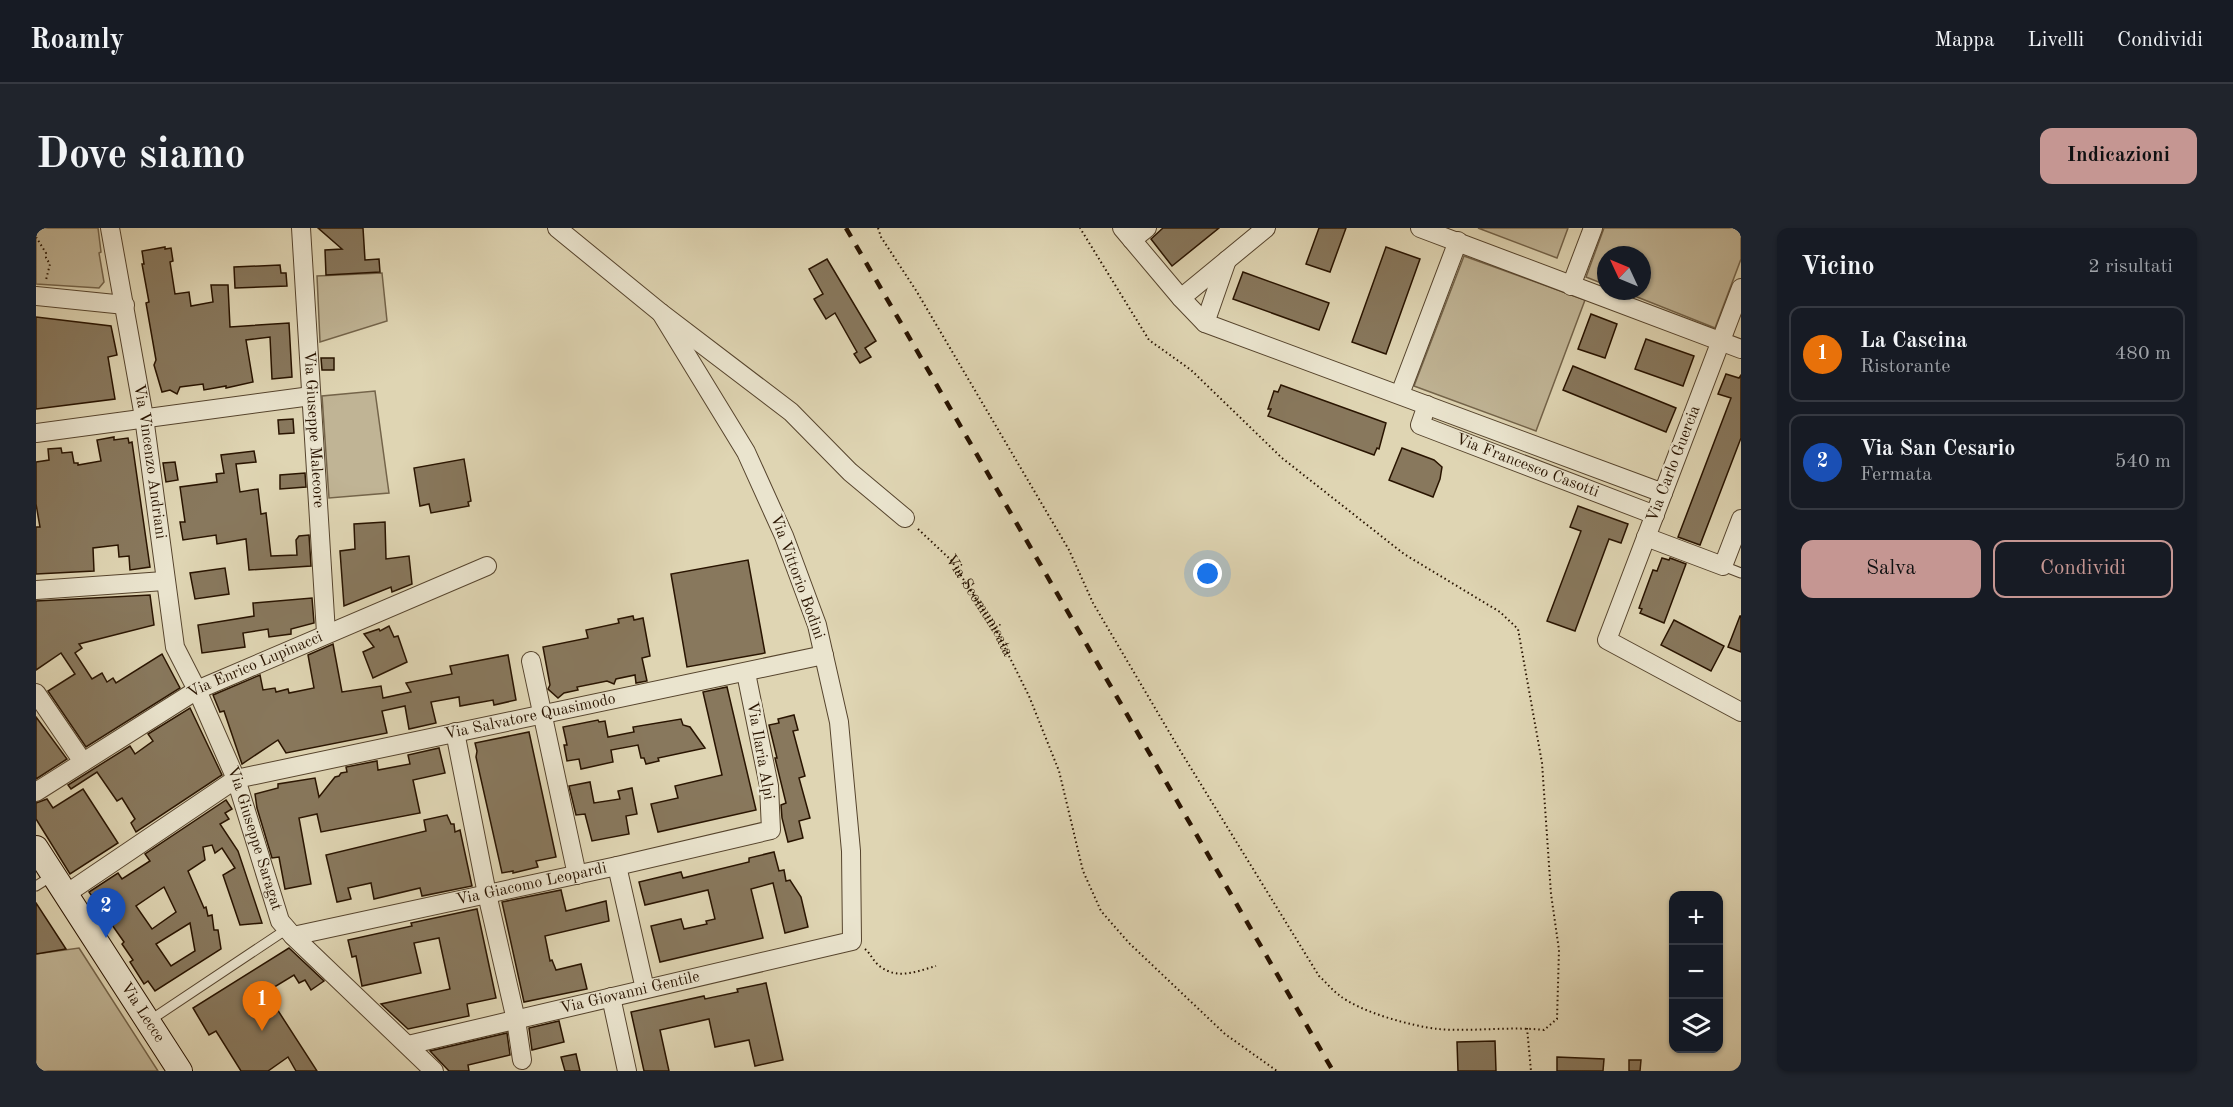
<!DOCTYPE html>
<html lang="it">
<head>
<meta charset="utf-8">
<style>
	body { margin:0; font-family:"Old Standard TT",serif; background:#20242c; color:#f1f3f6 }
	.controls { position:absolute; right:18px; bottom:18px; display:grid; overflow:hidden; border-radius:12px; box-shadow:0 2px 4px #0004 }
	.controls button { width:54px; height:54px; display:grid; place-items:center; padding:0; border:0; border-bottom:2px solid #363941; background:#171b24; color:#f1f3f6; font:30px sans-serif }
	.compass { position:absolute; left:1561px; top:18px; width:54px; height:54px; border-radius:50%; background:#171b24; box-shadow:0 2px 4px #0004; rotate:314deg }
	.you { position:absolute; left:1172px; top:346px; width:21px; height:21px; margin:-15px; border:4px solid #fff; border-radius:50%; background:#1a73e8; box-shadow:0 0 0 9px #1a73e833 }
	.badge { display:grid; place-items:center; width:39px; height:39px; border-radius:50%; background:#c59692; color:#fff; font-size:20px; font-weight:700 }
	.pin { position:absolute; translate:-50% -50px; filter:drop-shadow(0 2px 3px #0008) }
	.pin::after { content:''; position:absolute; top:32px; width:21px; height:18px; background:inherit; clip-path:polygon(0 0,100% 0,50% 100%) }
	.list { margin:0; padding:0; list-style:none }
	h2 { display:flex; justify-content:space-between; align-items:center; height:78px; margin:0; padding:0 24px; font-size:26px }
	h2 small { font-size:20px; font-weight:400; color:#9ea1a6 }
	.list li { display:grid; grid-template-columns:39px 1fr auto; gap:18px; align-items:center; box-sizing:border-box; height:96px; margin:0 12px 12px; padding:0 12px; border:2px solid #363941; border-radius:12px }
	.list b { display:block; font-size:22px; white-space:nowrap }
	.list p { margin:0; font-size:20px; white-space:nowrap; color:#9ea1a6 }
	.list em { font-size:20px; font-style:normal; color:#9ea1a6 }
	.actions { display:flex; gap:12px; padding:18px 24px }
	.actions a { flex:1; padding:14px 0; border:2px solid #c59692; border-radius:12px; text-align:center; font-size:21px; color:#c59692 }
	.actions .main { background:#c59692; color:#111 }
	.icon { flex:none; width:33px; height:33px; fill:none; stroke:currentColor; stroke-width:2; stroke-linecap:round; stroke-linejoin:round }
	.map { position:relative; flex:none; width:1705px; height:843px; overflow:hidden; border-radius:12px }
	header { display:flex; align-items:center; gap:36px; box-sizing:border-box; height:84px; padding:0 30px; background:#171b24; border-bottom:2px solid #363941 }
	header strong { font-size:28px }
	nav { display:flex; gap:33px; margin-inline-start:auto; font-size:21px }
	.intro { display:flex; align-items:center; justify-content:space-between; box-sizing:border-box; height:144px; padding:0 36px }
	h1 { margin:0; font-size:42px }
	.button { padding:15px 27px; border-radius:12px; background:#c59692; color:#111; font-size:21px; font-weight:700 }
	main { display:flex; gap:36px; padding:0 36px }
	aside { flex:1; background:#171b24; border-radius:12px; box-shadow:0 2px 4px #0004 }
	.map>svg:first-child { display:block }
</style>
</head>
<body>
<header>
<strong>Roamly</strong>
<nav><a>Mappa</a><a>Livelli</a><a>Condividi</a></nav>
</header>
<div class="intro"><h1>Dove siamo</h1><a class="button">Indicazioni</a></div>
<main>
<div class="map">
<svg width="1705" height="843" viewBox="0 0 1705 843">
	<rect width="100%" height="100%" fill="#dfd5b3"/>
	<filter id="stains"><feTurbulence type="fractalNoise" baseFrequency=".00333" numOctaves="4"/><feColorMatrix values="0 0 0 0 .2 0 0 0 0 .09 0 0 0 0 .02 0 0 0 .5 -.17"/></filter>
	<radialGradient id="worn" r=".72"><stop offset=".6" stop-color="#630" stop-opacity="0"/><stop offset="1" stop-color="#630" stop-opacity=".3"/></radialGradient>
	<g fill="#c0b495" stroke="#74644a" stroke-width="1.5">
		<path d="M0,0H62L65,24L63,25L68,54L63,60L0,56Z"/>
		<path d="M1442,0H1532L1521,30Z"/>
		<path d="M1568,0H1705V31L1679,100L1586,63H1606V27H1570V57L1550,49Z"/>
		<path d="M1428,28L1549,72L1500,203L1378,158Z"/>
		<path d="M346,45L351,93L284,114L281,48Z"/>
		<path d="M339,163L353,265L293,270L286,168Z"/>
		<path d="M43,720L122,843H0V726Z"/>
	</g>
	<g fill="#88785d" stroke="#291400" stroke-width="1.5" fill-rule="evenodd">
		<path d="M282,0H327L329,32L343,31L344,44L290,47L289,22L306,21Z"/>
		<path d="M1127,0H1183L1136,38L1115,11Z"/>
		<path d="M1283,0H1310L1294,44L1270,36Z"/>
		<path d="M129,19V21L135,20L137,33L134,34L139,66L153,64L155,78L177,74L175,57H192L194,99L253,95L256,149L236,151L234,109L210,112L217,154L190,160V158L168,162L167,156L144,159L141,166L134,162L126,164L118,137L120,132L110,75L113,74L106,36H108L106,23Z"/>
		<path d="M1350,19L1384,31L1350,126L1316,114Z"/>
		<path d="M791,31L840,113L829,120L835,129L824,135L818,126L821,124L799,85L790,91L778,71L787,66L773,41Z"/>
		<path d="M244,37L245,45H250L251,58L199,60L198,39Z"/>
		<path d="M1207,44L1293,75L1283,102L1197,71Z"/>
		<path d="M1555,86L1581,96L1569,130L1542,121Z"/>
		<path d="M0,89L75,98L81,127L72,129L79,171L0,181Z"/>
		<path d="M1610,111L1658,128L1647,158L1599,141Z"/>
		<path d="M285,130H298V142H286Z"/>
		<path d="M1537,138L1640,180L1630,204L1527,162Z"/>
		<path d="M1690,146L1703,150L1705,147V210L1664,317L1642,309L1695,170L1682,166Z"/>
		<path d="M1245,157L1350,195L1343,221L1341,220L1338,227L1232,188L1235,181H1232L1238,163L1242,164Z"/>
		<path d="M257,191L258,205L243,206L242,192Z"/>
		<path d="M78,209V212L92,210L93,215L96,214L114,339L94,342L93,328L83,329L82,317L57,320L58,343L0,346V299H4L0,276V234L13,232L12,221L25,220L26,225L36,224L38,235H42V237L65,233L61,212Z"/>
		<path d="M1366,220L1398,232L1406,239L1404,251L1397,269L1353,252Z"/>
		<path d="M218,223L220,234L200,236L204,264L222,261L225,286L230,285L235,328L261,327L260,312L263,308L273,307L275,338L213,342L210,311L181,316L180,307L147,312L144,294H149L144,259L181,254L180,246L188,245L185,227Z"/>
		<path d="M428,231L435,273L432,274L433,278L395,285L393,276L384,278L378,240Z"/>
		<path d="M139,234L142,252L130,254L127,235Z"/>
		<path d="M269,245L270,259L244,261V247Z"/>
		<path d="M1542,278L1592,296L1585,315L1573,311L1539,403L1511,393L1545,303L1534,299Z"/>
		<path d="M349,294L350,331L373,328L376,356L356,364L355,359L308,378L304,323L319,321L318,296Z"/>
		<path d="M1626,330L1633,332L1634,330L1650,336L1628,395L1604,385L1606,381L1603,380L1617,342L1621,343Z"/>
		<path d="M712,332L729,425L651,439L635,346Z"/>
		<path d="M189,340L193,366L159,371L154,345Z"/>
		<path d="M114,367L118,397L43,416L46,420L39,425L56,451L66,445L71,454L77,450L80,455L126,426L144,460L50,519L12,463L39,446L25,425L0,442V373Z"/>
		<path d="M276,370L278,395L255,401V406L233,409L232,401L207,405L209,419L166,425L162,397L218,388L217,375Z"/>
		<path d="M597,388L598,392L607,390L614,428L606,430L611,453L600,455L599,447L580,451L578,456L571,453L541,459L542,462L528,465L522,470L512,461L514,457L507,419L552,410L550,402L583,395L582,391Z"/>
		<path d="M1704,388H1705V424L1692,419Z"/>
		<path d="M1638,392L1688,418L1675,443L1625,417Z"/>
		<path d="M353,398L358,409L362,408L371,434L337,450L327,424L338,419L328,406L343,401L344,403Z"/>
		<path d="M297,416L306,464L345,458L347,470L375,464L370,455L416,446L414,438L472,427L480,472L458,477L457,472L424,478L423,469L395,474L400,495L373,501L369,478L346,483L351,505L250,525L242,512L206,536L188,483L184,484L177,467L224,447L227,462L239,460L240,464L252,461L253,465L278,460L272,427Z"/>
		<path d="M691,459L720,582L622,604L615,576L642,570L639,558L686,547L667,464Z"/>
		<path d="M154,480L186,547L100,604L95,595L99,591L86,570L81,573L61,544L35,561L32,557L94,518L99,526L117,513L112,506Z"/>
		<path d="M758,487L762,502L757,503L769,548L763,550L774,590L763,593L767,610L752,614L746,590L745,577L750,575L739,530H741L733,497L743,495L742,491Z"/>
		<path d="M0,489L31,531L0,551Z"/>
		<path d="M645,491L647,497L654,499L669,520L622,530L623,533L610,536L608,530H605L602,517L575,522L577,534L545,541L543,531L531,533L528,517H531L527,499L562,492L563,494L569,493L572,509L598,504L597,499Z"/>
		<path d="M493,504L520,629L500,633L502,639L477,645V643L466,645L440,529L441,523L439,515Z"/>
		<path d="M403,520L409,545L377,552L384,585L285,604L281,586L263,590L275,656L249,661L243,629L236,630L221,580L219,566L242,560V556L279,550L283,569L299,549L303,548L305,545L311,544L310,539L341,533L342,542L374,536L372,527Z"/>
		<path d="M554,554L558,575L584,571L582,563L596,560L601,586L590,588L593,606L556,613L549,586L540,587L533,558Z"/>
		<path d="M47,561L82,615L34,646L0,591V575L11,571L17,580Z"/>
		<path d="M190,572L196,581L189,585L193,591L184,596L202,623L226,695L204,697L187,647L199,640L186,620L179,625L176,617L167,619L169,632L152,643L168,680L170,679L172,688L176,687L178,702H182L185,721L119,763L112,753L108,756L94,734L97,732L86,716L88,714L53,664L82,645L86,651L114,633L109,626ZM128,659L140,684L116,701L100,678ZM154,695L159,723L135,738L120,716Z"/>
		<path d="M411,587L415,596H418L419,604L424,602L436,658L386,668L384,660L338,671L335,655L312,660L315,671L301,674L290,627L390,603L388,592Z"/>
		<path d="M738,624L743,643L748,642L750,653L754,652L765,669L772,699L749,705L737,655L715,661L727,710L624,734L615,698L645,691L648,701L671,696L670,693L679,691L672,662L609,677L603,654L645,644L647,650L713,634V630Z"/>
		<path d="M525,662L530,683L570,673L573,693L509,708L514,733L516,732L520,742L545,736L551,761L488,774L466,674Z"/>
		<path d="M0,675L30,721L0,726Z"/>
		<path d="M441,681L460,770L431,776L433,788L372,801L345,776L414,761L403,710L378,715L385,745L326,758L320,728L316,729L312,712L376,698L375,695Z"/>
		<path d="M253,720L288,753L275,762L269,752L263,755L258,747L230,764L281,843H260L252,829L232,843H205L180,803L173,807L157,780Z"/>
		<path d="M730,755L747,832L719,838L713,812L679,819L673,791L624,802L633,843H608L595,784L668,768L669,771L702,764L701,761Z"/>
		<path d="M523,793L528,814L496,822L493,800Z"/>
		<path d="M471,805L474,827L432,837L433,843H413L394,823Z"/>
		<path d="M1459,813L1460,843H1422L1421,814Z"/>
		<path d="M540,826L544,843H529L525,829Z"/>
		<path d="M1521,829L1568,831L1567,843H1521Z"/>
		<path d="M1593,832H1605L1604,843H1593Z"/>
	</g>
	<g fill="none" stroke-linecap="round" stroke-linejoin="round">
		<defs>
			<g id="service">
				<path d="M1687,338L1705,345"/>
				<path d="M0,658L16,648"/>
				<path d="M113,793L251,701"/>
			</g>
			<g id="minor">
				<path id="s2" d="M74,0L108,189L139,419L161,462L200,551L244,693L257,708L398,843"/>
				<path id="s3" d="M265,0L290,405"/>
				<path d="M521,0L625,85L755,184L814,244L869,290"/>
				<path d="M1086,0L1145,70L1169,95L1627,265"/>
				<path d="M1384,0L1705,121"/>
				<path d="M1096,12L1111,0"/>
				<path d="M1535,58L1557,0"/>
				<path d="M1705,60L1571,412L1705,484"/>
				<path d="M0,68L89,77"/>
				<path d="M1145,70L1230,0"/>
				<path d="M1169,95L1191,32"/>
				<path d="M1364,166L1422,13"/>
				<path id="s4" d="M1391,177L1384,197L1619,287"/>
				<path d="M0,205L275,168"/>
				<path d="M1610,309L1687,338L1705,291"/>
				<path d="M0,362L128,353"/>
				<path d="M495,433L541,647"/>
				<path d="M0,465L47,534"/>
				<path d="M419,504L451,666L480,792L486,832"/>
				<path id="s5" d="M0,564L161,462L451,338"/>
				<path d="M581,638L609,761"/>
				<path id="s6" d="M30,666L200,551L788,427"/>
				<path id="s7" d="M257,708L581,638L735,602L733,558L710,445"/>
				<path d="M575,769L591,843"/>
				<path id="s8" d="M372,817L816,713L815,623L803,494L781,397L748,308L710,224L625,85"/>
			</g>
			<g id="secondary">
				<path id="s9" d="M0,620L144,843"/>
			</g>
		</defs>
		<use href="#service" stroke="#56442d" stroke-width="11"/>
		<use href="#minor" stroke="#56442d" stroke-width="20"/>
		<use href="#secondary" stroke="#291400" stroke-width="26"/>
		<g stroke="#291400" stroke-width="2" stroke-dasharray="1.5 3" stroke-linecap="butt">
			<path d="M842,0L845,9L881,64L1033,322L1057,375L1145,524L1283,748C1290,754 1296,762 1303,767C1324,784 1375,798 1402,801C1437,804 1473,798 1508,802L1521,791L1523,722L1515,666L1506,535L1482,401L1464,384L1368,326L1246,230L1155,142L1113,112L1044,0"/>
			<path d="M0,9L10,25V30L14,36L10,52"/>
			<path id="s1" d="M882,301L915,332L960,402L993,468L1023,543L1047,643L1065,683L1093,715L1189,806L1241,843"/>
			<path d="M829,721C835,726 838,735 845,739C862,752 882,743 900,738"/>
			<path d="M1491,800L1495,843"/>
		</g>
		<use href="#service" stroke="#eae4ce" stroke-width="9"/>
		<use href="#minor" stroke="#eae4ce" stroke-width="18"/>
		<use href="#secondary" stroke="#eae4ce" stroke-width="24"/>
		<path stroke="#291400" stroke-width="4.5" stroke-dasharray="10 10" stroke-linecap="butt" d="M810,0L1297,843"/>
	</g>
	<g text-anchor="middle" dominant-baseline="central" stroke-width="5" stroke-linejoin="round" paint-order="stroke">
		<g font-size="16" fill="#291400" stroke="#eae4ce">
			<text stroke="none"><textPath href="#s3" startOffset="202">Via Giuseppe Malecore</textPath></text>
			<text stroke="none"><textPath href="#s2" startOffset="237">Via Vincenzo Andriani</textPath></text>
			<text transform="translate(1638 236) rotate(-69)">Via Carlo Guercia</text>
			<text stroke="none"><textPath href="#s4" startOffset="136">Via Francesco Casotti</textPath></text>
			<text transform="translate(761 349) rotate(70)">Via Vittorio Bodini</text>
			<text stroke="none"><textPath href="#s1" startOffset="99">Via Scomunicata</textPath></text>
			<text stroke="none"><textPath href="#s5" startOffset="254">Via Enrico Lupinacci</textPath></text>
			<text stroke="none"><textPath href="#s6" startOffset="506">Via Salvatore Quasimodo</textPath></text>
			<text transform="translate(724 523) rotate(80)">Via Ilaria Alpi</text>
			<text stroke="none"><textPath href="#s2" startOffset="632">Via Giuseppe Saragat</textPath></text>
			<text stroke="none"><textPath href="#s7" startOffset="244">Via Giacomo Leopardi</textPath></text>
			<text stroke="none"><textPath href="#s8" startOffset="228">Via Giovanni Gentile</textPath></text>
			<text stroke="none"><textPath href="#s9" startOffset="196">Via Lecce</textPath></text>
		</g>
	</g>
	<rect width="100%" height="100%" filter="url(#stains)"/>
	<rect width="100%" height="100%" fill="url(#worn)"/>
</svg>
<div class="controls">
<button>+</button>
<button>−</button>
<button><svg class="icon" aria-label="layers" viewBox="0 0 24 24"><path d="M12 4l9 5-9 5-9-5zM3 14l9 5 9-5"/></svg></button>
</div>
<svg class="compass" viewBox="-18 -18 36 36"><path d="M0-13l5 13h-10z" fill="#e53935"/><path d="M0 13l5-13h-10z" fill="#9ea1a6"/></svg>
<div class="you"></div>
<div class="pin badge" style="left:226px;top:803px;background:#e8710a">1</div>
<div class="pin badge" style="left:70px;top:710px;background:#1a4fb4">2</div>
</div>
<aside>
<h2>Vicino<small>2 risultati</small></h2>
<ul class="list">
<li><span class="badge" style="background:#e8710a">1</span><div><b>La Cascina</b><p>Ristorante</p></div><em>480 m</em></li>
<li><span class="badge" style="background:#1a4fb4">2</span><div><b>Via San Cesario</b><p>Fermata</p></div><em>540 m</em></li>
</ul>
<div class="actions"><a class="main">Salva</a><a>Condividi</a></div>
</aside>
</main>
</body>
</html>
